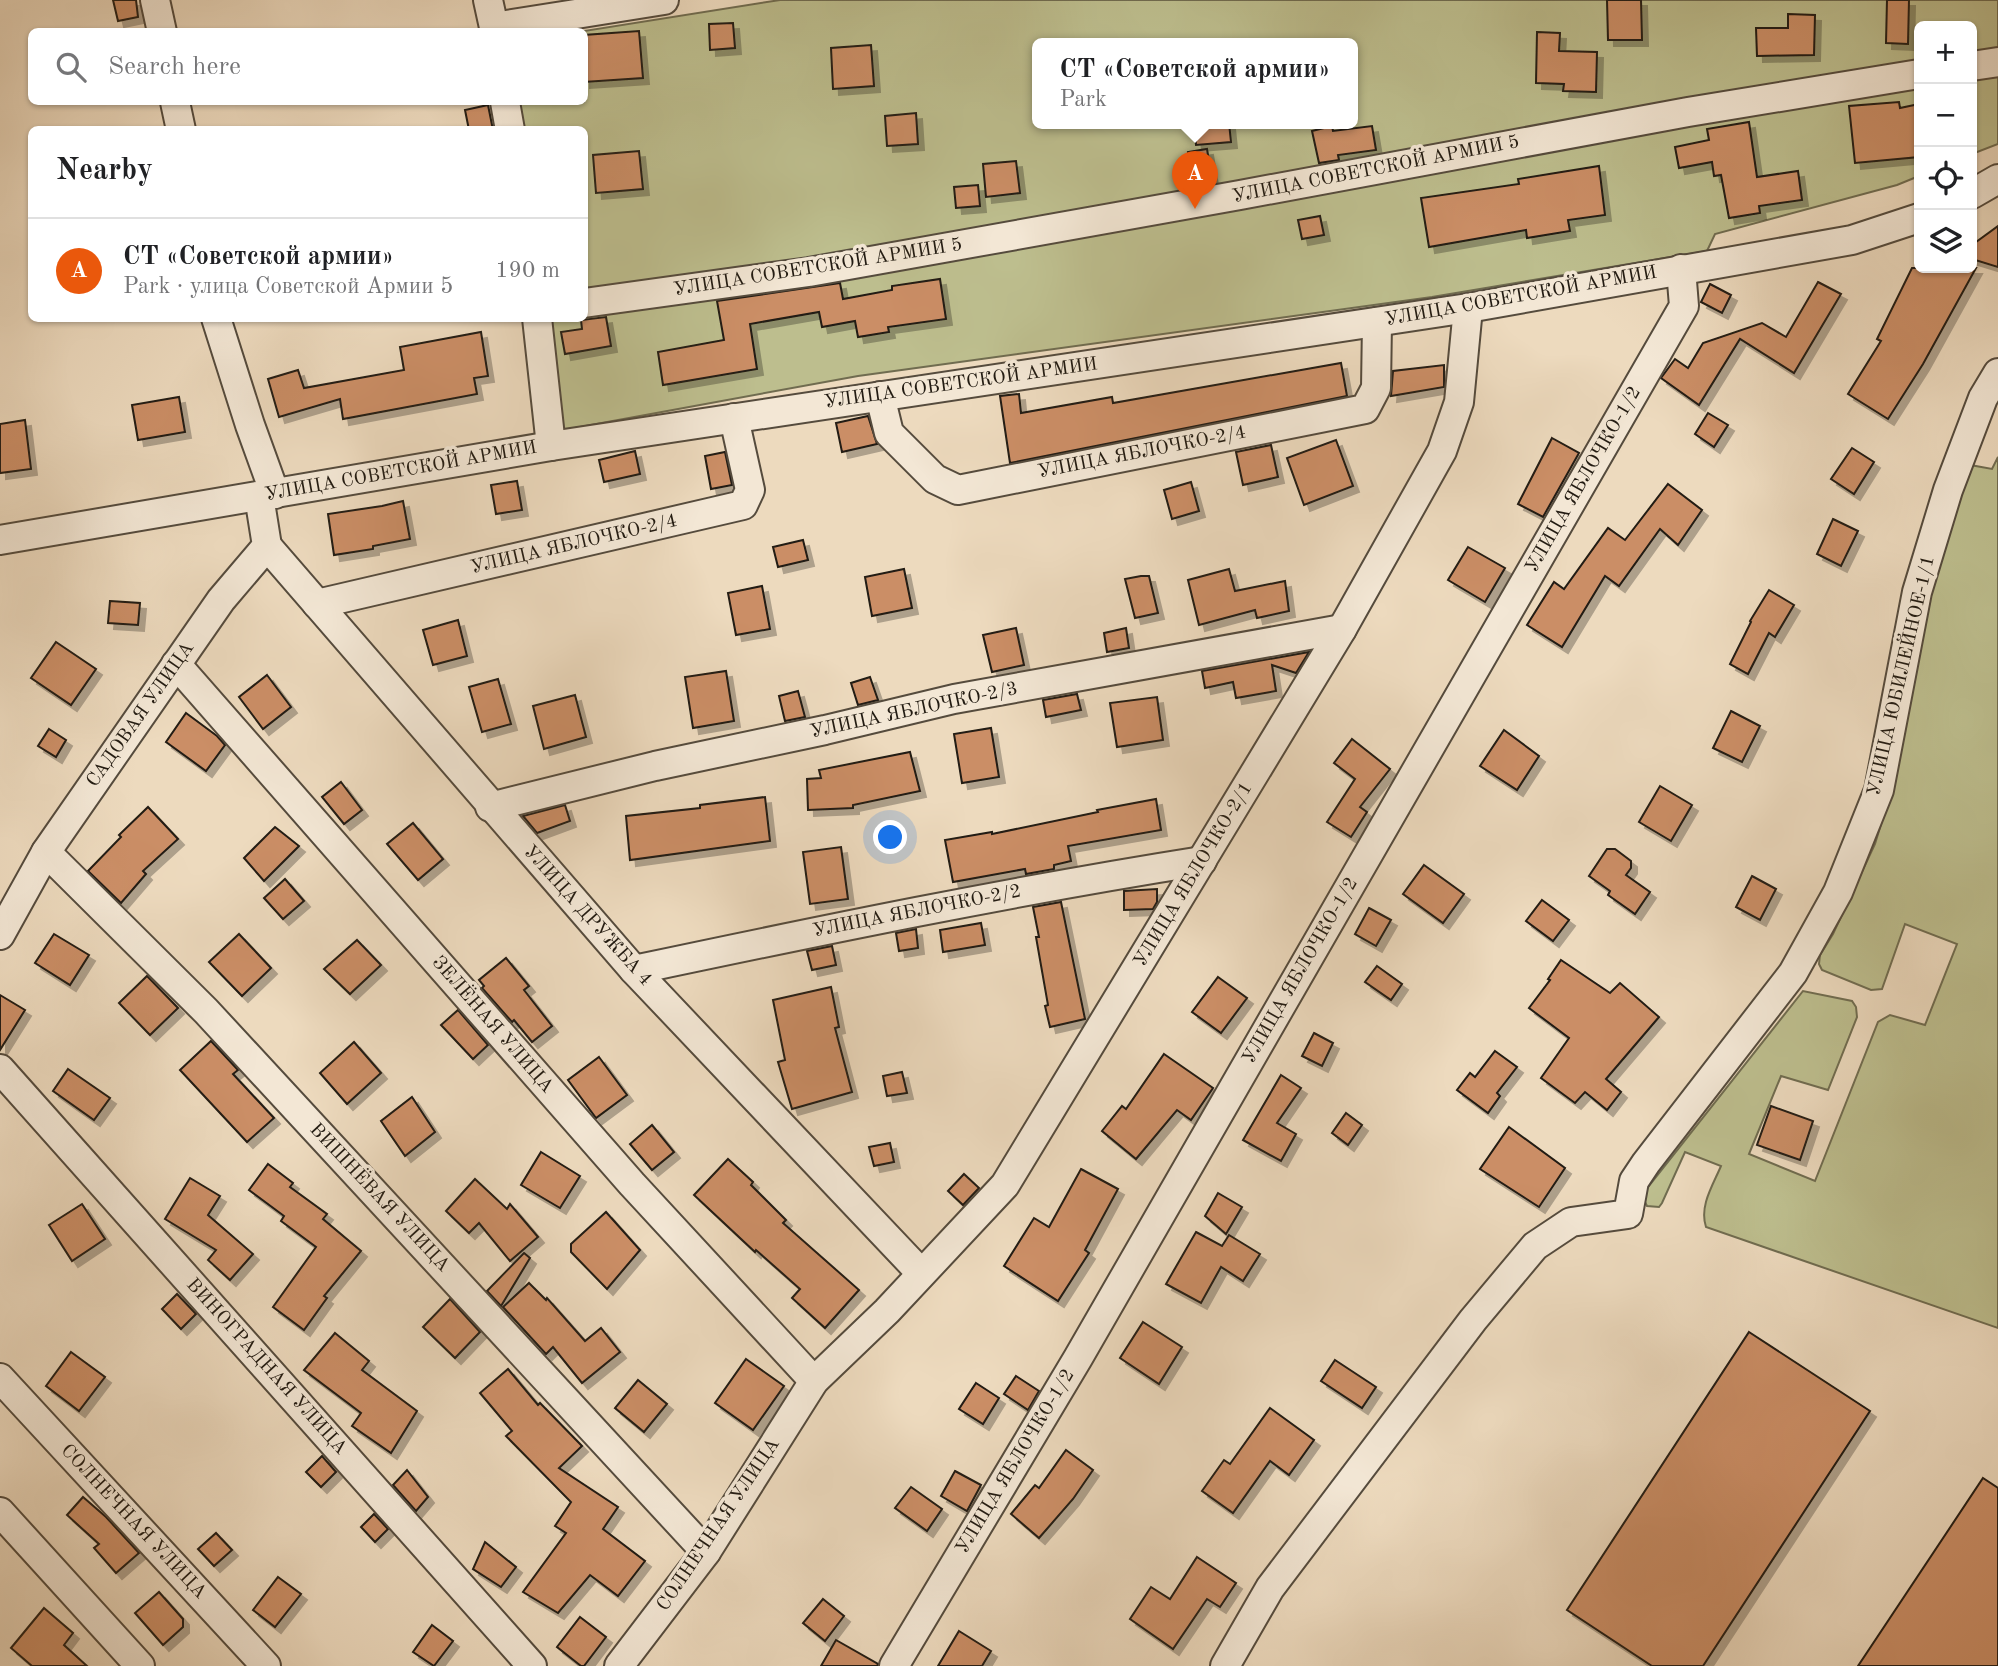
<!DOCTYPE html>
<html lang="en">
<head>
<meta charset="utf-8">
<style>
	body { margin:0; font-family:"Old Standard TT",serif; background:#f2f2f2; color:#202124 }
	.controls { position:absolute; right:21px; top:21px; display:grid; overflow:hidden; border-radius:10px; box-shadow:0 2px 5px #0004 }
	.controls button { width:63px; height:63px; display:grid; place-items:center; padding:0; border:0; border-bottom:2px solid #e0e0e0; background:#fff; color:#202124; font:35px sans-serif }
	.you { position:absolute; left:891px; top:838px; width:24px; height:24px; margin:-18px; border:5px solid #fff; border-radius:50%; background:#1a73e8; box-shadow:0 0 0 10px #1a73e833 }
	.badge { display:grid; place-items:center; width:46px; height:46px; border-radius:50%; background:#ea580c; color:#fff; font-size:23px; font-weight:700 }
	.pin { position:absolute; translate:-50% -58px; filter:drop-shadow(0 2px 4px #0008) }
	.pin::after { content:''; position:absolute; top:37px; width:24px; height:21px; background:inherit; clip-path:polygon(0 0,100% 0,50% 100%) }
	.popup { position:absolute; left:1032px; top:38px; width:326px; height:91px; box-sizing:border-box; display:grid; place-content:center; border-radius:10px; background:#fff; filter:drop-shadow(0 2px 5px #0005); font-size:23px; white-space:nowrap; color:#757577 }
	.popup b { font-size:26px; color:#202124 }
	.popup::after { content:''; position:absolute; left:50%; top:100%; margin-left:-14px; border:14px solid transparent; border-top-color:#fff }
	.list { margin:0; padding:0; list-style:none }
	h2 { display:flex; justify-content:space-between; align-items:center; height:91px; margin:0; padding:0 28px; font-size:30px }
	h2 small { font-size:23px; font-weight:400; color:#757577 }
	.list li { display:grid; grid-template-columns:46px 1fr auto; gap:21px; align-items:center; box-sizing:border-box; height:105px; padding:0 28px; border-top:2px solid #e0e0e0 }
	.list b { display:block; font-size:26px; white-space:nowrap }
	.list p { margin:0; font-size:23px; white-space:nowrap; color:#757577 }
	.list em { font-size:23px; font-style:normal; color:#757577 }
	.icon { flex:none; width:38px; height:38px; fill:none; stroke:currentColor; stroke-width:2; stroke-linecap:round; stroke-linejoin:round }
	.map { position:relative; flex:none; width:1998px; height:1666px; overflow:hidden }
	.search { position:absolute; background:#fff; box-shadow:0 2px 5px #0004; left:28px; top:28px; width:560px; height:77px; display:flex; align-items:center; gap:18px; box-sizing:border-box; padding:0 24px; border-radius:10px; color:#757577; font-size:26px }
	.panel { position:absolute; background:#fff; box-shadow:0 2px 5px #0004; left:28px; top:126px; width:560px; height:196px; border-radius:10px }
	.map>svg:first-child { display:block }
</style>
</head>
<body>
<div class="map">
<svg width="1998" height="1666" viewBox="0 0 1998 1666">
	<defs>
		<filter id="shadow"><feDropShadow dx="6" dy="6" stdDeviation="0" flood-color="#0004"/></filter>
	</defs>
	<rect width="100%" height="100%" fill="#eddabe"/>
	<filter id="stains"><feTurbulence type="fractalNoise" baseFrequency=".00286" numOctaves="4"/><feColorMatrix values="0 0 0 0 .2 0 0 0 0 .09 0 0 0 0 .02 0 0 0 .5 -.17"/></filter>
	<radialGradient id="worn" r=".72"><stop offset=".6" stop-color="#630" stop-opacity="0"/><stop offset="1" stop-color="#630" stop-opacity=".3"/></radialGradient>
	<g fill="#bdbe8e" stroke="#706c50" stroke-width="2" fill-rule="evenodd">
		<path d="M780,0H1998V144L1972,154V26H1919V176L1897,185L1715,234L1707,251L1432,297L858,376L558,431L545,319L584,318V130L522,129L518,102H584V31ZM1038,43H1352V123H1038Z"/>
		<path d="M1998,457V1328L1706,1227C1699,1206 1713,1185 1721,1166L1685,1152L1662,1203L1659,1207L1647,1206L1644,1200L1645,1191L1803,991L1852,1001L1856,1007L1857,1017L1828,1090L1781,1076L1749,1154L1815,1181L1878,1022L1890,1015L1925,1025L1957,944L1905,924L1882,989L1871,990L1822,970L1819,964L1820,955L1833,934L1875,844L1893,785L1914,647L1970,465L1992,469Z"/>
	</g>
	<g fill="#cb8e66" stroke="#221b12" stroke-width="2" filter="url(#shadow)">
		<path d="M113,0H136L138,17L118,21Z"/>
		<path d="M1607,0H1641L1642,40H1608Z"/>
		<path d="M1887,0H1909L1908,44L1886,43Z"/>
		<path d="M1788,14L1815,15L1814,55L1757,56L1756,28H1788Z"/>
		<path d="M733,23L735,48L710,50L709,24Z"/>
		<path d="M639,31L643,78L584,82V35Z"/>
		<path d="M1537,32L1560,33L1559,51L1597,52L1596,92L1563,91L1564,84L1536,83Z"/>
		<path d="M871,45L874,86L833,89L831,48Z"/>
		<path d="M1899,102L1900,108L1919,104V157L1855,163L1849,106Z"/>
		<path d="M488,105L493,130H469L465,110Z"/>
		<path d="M916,113L918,144L887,146L885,116Z"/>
		<path d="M1749,122L1757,177L1798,171L1802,200L1759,206L1760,213L1729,218L1721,175L1714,176L1712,162L1679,168L1675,147L1709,140L1707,129Z"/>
		<path d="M1194,123H1229L1231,142L1196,145Z"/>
		<path d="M1332,126L1333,131L1372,126L1376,150L1338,155L1339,160L1319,163L1312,131Z"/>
		<path d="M1207,149L1212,179L1192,182L1188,152Z"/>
		<path d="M639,151L643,189L596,193L593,155Z"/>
		<path d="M1016,161L1020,193L986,197L983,164Z"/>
		<path d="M1599,166L1605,215L1568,220L1570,231L1527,238L1526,230L1429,247L1421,198L1519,184L1518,179Z"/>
		<path d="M978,185L980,206L956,208L954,187Z"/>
		<path d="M1320,216L1324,235L1302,239L1298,220Z"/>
		<path d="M1998,226V267L1972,259V245Z"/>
		<path d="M1912,268H1976L1923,364L1888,419L1848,394L1881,341L1877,339Z"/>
		<path d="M940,279L946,319L888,327L889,332L858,337L855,321L822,327L819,312L750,324L757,369L663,385L658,352L724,340L717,301L840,283L843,299L892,290V286Z"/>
		<path d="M1818,282L1841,294L1794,373L1740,339L1699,405L1661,378L1675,359L1688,368L1703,343L1762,323L1786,337Z"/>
		<path d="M1710,284L1731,295L1722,313L1701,302Z"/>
		<path d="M606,317L611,346L565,354L561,332L582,329L581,320Z"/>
		<path d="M481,332L488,376L474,378L477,394L343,419L340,399L279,417L268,379L298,370L304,388L404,370L400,347Z"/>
		<path d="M1341,363L1347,396L1010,463L1000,396L1019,394L1021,413L1112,397L1113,403Z"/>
		<path d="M1444,365V387L1391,396L1393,371Z"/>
		<path d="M179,397L185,432L138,440L132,405Z"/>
		<path d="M1708,413L1728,425L1714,447L1695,434Z"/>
		<path d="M868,416L877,444L842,452L836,423Z"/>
		<path d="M25,420L31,469L0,473V424Z"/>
		<path d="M1552,438L1579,453L1543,517L1518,504Z"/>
		<path d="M1336,440L1353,486L1304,505L1287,458Z"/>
		<path d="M1271,445L1278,477L1243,485L1236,452Z"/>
		<path d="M1852,448L1874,462L1854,494L1831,479Z"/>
		<path d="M635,451L640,474L604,482L599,460Z"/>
		<path d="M725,452L732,485L711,489L705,456Z"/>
		<path d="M517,481L522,510L496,514L491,485Z"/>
		<path d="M1191,482L1199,511L1172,519L1164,490Z"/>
		<path d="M1668,484L1702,510L1678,545L1660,529L1619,586L1605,576L1562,647L1527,625L1554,582L1564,589L1608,528L1625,540Z"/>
		<path d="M403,501L410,539L373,546V549L334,555L328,514L382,506Z"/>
		<path d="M1833,519L1858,531L1841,566L1817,554Z"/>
		<path d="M803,540L808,560L778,567L773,547Z"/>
		<path d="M1468,547L1505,568L1485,602L1448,580Z"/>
		<path d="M904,569L912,608L872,616L865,577Z"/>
		<path d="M1229,569L1235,591L1285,581L1289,611L1257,618L1255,610L1199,625L1188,580Z"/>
		<path d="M1141,576H1149L1158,613L1135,618L1125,579Z"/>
		<path d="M762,586L770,629L736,635L728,593Z"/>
		<path d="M1769,590L1794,605L1775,637L1769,633L1748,674L1730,664L1751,622L1750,621Z"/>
		<path d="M110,601L140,603L138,625L108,623Z"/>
		<path d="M458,620L467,656L433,665L423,630Z"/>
		<path d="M1016,628L1024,665L992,672L983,635Z"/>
		<path d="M1126,628L1129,648L1107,652L1104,633Z"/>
		<path d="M56,642L96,669L71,705L31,678Z"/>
		<path d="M1309,652L1296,673L1272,665L1276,691L1236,698L1233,682L1205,688L1202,671Z"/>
		<path d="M726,671L734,721L693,728L685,677Z"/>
		<path d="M267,675L291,707L263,729L239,697Z"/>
		<path d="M870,677L878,700L858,705L851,683Z"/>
		<path d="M498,679L511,724L482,732L469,687Z"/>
		<path d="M798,691L805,717L785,721L779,696Z"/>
		<path d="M1077,694L1081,710L1046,717L1043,700Z"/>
		<path d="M575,695L586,737L544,749L533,706Z"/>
		<path d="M1157,697L1163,740L1117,747L1110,703Z"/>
		<path d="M1731,711L1760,726L1742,762L1713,748Z"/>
		<path d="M186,713L217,736L225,745L206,771L166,742Z"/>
		<path d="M991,728L999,777L962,783L954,734Z"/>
		<path d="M49,729L66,740L56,757L38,746Z"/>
		<path d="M1504,730L1539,756L1517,790L1480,766Z"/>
		<path d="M1352,739L1390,769L1360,807L1367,812L1351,837L1327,822L1355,779L1334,763Z"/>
		<path d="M910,752L920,791L853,805V808L808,810L807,779L821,778L819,770Z"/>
		<path d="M341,782L362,810L344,824L322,797Z"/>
		<path d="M1660,786L1692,805L1671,841L1639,822Z"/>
		<path d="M765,797L770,841L630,860L626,816L700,808V805Z"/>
		<path d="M1156,799L1161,830L1068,846L1071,861L1054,865V869L1026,874L1025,869L953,882L945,840L992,832V834L1098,812L1097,810Z"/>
		<path d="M565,805L570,821L537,833L523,816Z"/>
		<path d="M148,807L178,839L143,871L146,874L121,903L88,871L121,837L119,835Z"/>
		<path d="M413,823L443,859L418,880L387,844Z"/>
		<path d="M275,827L299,846L264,881L244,858Z"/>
		<path d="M841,847L848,899L810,904L803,852Z"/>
		<path d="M1607,849H1615L1631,861V868L1626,875L1650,892L1635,914L1608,895L1610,891L1589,876Z"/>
		<path d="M1424,865L1464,894L1443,923L1403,894Z"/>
		<path d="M1752,876L1776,889L1760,920L1736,907Z"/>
		<path d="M285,879L304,901L283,919L264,898Z"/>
		<path d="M1157,889V902L1153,909L1124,910V891Z"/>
		<path d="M1542,900L1569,920L1553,941L1526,921Z"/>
		<path d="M1061,902L1085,1019L1050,1027L1045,1006L1048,1005L1036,937H1039L1033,907Z"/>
		<path d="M1369,908L1391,920L1376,946L1355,934Z"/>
		<path d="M981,923L985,945L943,952L940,930Z"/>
		<path d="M916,929L918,948L899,951L896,933Z"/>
		<path d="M54,934L89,955L70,985L35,963Z"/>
		<path d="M239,934L271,968L242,996L209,962Z"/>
		<path d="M357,940L381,965L350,994L324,969Z"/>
		<path d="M832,946L836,965L812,970L807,951Z"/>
		<path d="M506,958L529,986L524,990L552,1026L532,1042L514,1020L512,1022L482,988L484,986L479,980Z"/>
		<path d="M1561,960L1610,993L1620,983L1659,1017L1606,1079L1621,1092L1607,1110L1585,1092L1575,1103L1541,1078L1569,1038L1529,1008L1550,980L1548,979Z"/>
		<path d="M1377,966L1402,984L1391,1000L1365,982Z"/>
		<path d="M147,976L178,1008L150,1035L119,1003Z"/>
		<path d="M1218,977L1247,998L1221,1033L1192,1012Z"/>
		<path d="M831,987L839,1027L835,1028L852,1092L792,1109L778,1062L785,1060L773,1000Z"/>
		<path d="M0,995L25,1010L0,1050Z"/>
		<path d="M458,1010L488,1045L473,1059L441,1025Z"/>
		<path d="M1314,1033L1333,1043L1322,1066L1302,1056Z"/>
		<path d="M211,1041L238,1070L233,1074L274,1118L247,1142L180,1070Z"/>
		<path d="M354,1042L381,1073L347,1104L320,1073Z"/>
		<path d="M1495,1051L1517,1067L1497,1093L1500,1096L1488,1113L1457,1090L1470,1073L1475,1077Z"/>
		<path d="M1164,1054L1213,1088L1191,1120L1177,1110L1136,1159L1102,1131L1122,1106L1126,1109Z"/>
		<path d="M599,1057L627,1095L596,1118L568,1080Z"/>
		<path d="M68,1069L110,1098L94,1120L53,1091Z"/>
		<path d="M902,1072L907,1093L887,1096L883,1076Z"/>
		<path d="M1281,1075L1301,1088L1277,1123L1296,1134L1281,1161L1243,1140Z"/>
		<path d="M412,1097L435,1132L405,1156L381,1121Z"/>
		<path d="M1771,1106L1813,1121L1800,1160L1757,1145Z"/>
		<path d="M1346,1113L1362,1125L1348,1145L1332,1133Z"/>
		<path d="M652,1125L674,1152L652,1170L630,1144Z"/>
		<path d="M1509,1127L1565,1168L1539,1207L1480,1169Z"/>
		<path d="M890,1143L894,1162L874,1166L869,1147Z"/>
		<path d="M541,1152L580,1176L560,1208L521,1185Z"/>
		<path d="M728,1159L753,1182L751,1185L786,1220L783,1223L859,1290L825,1328L792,1298L800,1289L756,1250L755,1252L694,1195Z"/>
		<path d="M268,1164L293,1183L290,1187L327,1214L323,1219L361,1251L324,1296L327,1298L304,1330L273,1307L316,1247L281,1221L284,1216L249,1190Z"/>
		<path d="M1081,1169L1118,1189L1085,1250L1089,1253L1058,1301L1004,1266L1034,1218L1049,1227Z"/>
		<path d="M964,1174L979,1188L963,1205L948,1191Z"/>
		<path d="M190,1178L220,1196L208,1215L253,1254L230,1280L208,1260L216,1250L165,1219Z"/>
		<path d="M475,1179L507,1209L510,1204L538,1237L510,1261L479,1223L469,1233L446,1211Z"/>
		<path d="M1218,1193L1242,1207L1226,1234L1205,1216Z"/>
		<path d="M82,1204L105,1239L72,1261L49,1225Z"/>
		<path d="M606,1212L640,1250L607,1289L571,1252V1244Z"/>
		<path d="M1196,1232L1222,1246L1229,1235L1260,1254L1243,1281L1221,1267L1201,1303L1166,1284Z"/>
		<path d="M524,1253L530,1258L501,1306L487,1291Z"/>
		<path d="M529,1283L546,1300L547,1298L585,1341L601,1328L620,1352L582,1383L553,1347L546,1354L503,1307Z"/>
		<path d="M177,1294L196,1314L181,1329L162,1309Z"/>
		<path d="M450,1299L480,1332L455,1358L423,1327Z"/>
		<path d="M1143,1322L1182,1347L1159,1384L1120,1358Z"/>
		<path d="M1749,1332L1870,1411L1703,1666H1652L1567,1610Z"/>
		<path d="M335,1333L369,1361L362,1370L417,1411L391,1453L352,1426L361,1413L304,1370Z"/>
		<path d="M71,1352L105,1377L79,1411L46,1386Z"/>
		<path d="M746,1359L784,1386L753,1430L715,1403Z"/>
		<path d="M1335,1360L1376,1387L1362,1408L1321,1381Z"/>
		<path d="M508,1369L538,1405L540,1403L582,1446L559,1468L618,1507L603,1529L645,1561L618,1596L590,1575L558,1613L523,1592L566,1533L555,1526L571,1502L506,1436L512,1431L480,1393Z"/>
		<path d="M1016,1376L1039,1391L1028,1410L1004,1394Z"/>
		<path d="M638,1380L667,1404L644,1432L615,1408Z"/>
		<path d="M976,1383L999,1398L983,1424L959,1409Z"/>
		<path d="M1270,1408L1314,1440L1289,1475L1270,1461L1233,1513L1202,1491L1224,1460L1230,1464Z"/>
		<path d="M1066,1450L1093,1470L1073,1499L1039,1538L1011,1514L1035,1485L1039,1488Z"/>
		<path d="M322,1456L336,1472L321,1487L306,1472Z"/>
		<path d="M407,1470L428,1497L416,1511L393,1485Z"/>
		<path d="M955,1471L981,1485L967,1511L941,1496Z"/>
		<path d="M1983,1478L1998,1488V1666H1858Z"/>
		<path d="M911,1487L942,1509L927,1531L895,1508Z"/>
		<path d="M83,1497L106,1517L139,1553L116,1573L94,1548L99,1544L67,1515Z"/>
		<path d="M374,1514L388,1529L375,1542L361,1527Z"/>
		<path d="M216,1533L232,1550L214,1566L198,1549Z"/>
		<path d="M485,1542L516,1567L501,1587L473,1569Z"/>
		<path d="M1197,1557L1236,1583L1220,1607L1207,1599L1173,1649L1130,1619L1151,1587L1170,1599Z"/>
		<path d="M278,1577L301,1594L275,1627L253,1610Z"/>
		<path d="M159,1592L183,1619V1627L163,1645L135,1613Z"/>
		<path d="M823,1599L844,1616L825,1641L803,1623Z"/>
		<path d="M44,1608L73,1633L64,1645L87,1666H32L11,1648Z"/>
		<path d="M580,1617L606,1637L584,1666H581L557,1647Z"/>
		<path d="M432,1625L453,1641L434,1666L413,1652Z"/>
		<path d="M959,1631L991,1651L982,1666H938Z"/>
		<path d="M836,1640L878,1664L877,1666H821Z"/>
	</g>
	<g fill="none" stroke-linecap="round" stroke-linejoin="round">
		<defs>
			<g id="minor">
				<path d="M155,0L162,32"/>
				<path d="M488,0L495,32"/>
				<path d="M494,27L664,0"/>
				<path d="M1972,66L1998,62"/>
				<path d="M175,102L181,130"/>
				<path d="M505,102L510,130"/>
				<path d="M1972,194L1998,179"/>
				<path d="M584,303L809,272L1240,195L1688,112L1919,74"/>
				<path d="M216,318L250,425L275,494"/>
				<path d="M537,318L551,446"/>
				<path d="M880,396L889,433L935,479L958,490L1365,409L1376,388L1377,322"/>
				<path d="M0,540L551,446L1468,308L1852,240L1919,218"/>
				<path d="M267,546L634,970L921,1273"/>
				<path d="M317,604L743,505L750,490L734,418"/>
				<path d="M176,664L632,1184L814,1381"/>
				<path d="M490,807L655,766L825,730L954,699L1342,629"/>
				<path d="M46,852L206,1011L706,1552"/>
				<path d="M0,935L46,852L221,600L267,546L259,496"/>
				<path d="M634,970C823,930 1012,891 1202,861"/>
				<path d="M0,1069L532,1666"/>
				<path d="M0,1378L266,1666"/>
				<path d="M0,1512L140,1666"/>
				<path d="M619,1666L706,1552L814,1381L887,1311L1005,1185L1342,629L1442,451L1459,402L1468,308"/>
				<path d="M894,1666L1078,1358L1684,306L1681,269"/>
				<path d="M1225,1666L1270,1588L1473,1320L1535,1246L1571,1222L1628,1214L1634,1181L1646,1163L1793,973L1838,892L1879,790L1917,592L1948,490L1983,398L1998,373"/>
			</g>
		</defs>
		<use href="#minor" stroke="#554b3d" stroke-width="32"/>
		<use href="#minor" stroke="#f3e7d5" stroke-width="28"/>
	</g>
	<g text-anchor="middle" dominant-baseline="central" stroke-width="7" stroke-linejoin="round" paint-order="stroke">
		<g font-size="19" fill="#221b12" stroke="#f3e7d5">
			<text transform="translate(1376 170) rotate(-11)">УЛИЦА СОВЕТСКОЙ АРМИИ 5</text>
			<text transform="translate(818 268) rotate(-9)">УЛИЦА СОВЕТСКОЙ АРМИИ 5</text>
			<text transform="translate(1521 297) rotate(-10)">УЛИЦА СОВЕТСКОЙ АРМИИ</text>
			<text transform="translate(961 384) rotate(-8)">УЛИЦА СОВЕТСКОЙ АРМИИ</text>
			<text transform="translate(1142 453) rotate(-11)">УЛИЦА ЯБЛОЧКО-2/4</text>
			<text transform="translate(401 472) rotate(-10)">УЛИЦА СОВЕТСКОЙ АРМИИ</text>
			<text transform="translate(1584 480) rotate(-60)">УЛИЦА ЯБЛОЧКО-1/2</text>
			<text transform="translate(574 545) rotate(-13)">УЛИЦА ЯБЛОЧКО-2/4</text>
			<text transform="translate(1902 676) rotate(-77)">УЛИЦА ЮБИЛЕЙНОЕ-1/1</text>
			<text transform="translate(914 711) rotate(-12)">УЛИЦА ЯБЛОЧКО-2/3</text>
			<text transform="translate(141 715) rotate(-55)">САДОВАЯ УЛИЦА</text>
			<text transform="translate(1194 875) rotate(-59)">УЛИЦА ЯБЛОЧКО-2/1</text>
			<text transform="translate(917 912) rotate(-11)">УЛИЦА ЯБЛОЧКО-2/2</text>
			<text transform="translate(587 916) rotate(48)">УЛИЦА ДРУЖБА 4</text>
			<text transform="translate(1301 971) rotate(-60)">УЛИЦА ЯБЛОЧКО-1/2</text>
			<text transform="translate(492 1025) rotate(49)">ЗЕЛЁНАЯ УЛИЦА</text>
			<text transform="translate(379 1198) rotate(47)">ВИШНЁВАЯ УЛИЦА</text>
			<text transform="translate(266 1367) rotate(48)">ВИНОГРАДНАЯ УЛИЦА</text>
			<text transform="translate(1016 1462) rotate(-59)">УЛИЦА ЯБЛОЧКО-1/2</text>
			<text transform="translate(133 1522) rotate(47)">СОЛНЕЧНАЯ УЛИЦА</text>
			<text transform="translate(719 1525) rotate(-56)">СОЛНЕЧНАЯ УЛИЦА</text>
		</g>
	</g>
	<rect width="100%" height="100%" filter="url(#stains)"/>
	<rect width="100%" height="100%" fill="url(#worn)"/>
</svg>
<div class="controls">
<button>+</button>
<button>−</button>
<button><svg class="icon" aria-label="locate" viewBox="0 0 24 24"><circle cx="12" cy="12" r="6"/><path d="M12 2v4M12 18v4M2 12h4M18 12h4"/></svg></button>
<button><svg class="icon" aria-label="layers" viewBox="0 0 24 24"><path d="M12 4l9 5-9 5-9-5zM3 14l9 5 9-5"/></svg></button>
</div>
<div class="you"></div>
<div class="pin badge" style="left:1195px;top:209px">A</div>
<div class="popup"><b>СТ «Советской армии»</b>Park</div>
<div class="search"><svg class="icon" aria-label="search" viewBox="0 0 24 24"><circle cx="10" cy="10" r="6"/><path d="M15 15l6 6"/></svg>Search here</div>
<section class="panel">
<h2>Nearby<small></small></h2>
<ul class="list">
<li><span class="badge">A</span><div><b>СТ «Советской армии»</b><p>Park · улица Советской Армии 5</p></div><em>190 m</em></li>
</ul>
</section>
</div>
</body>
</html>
